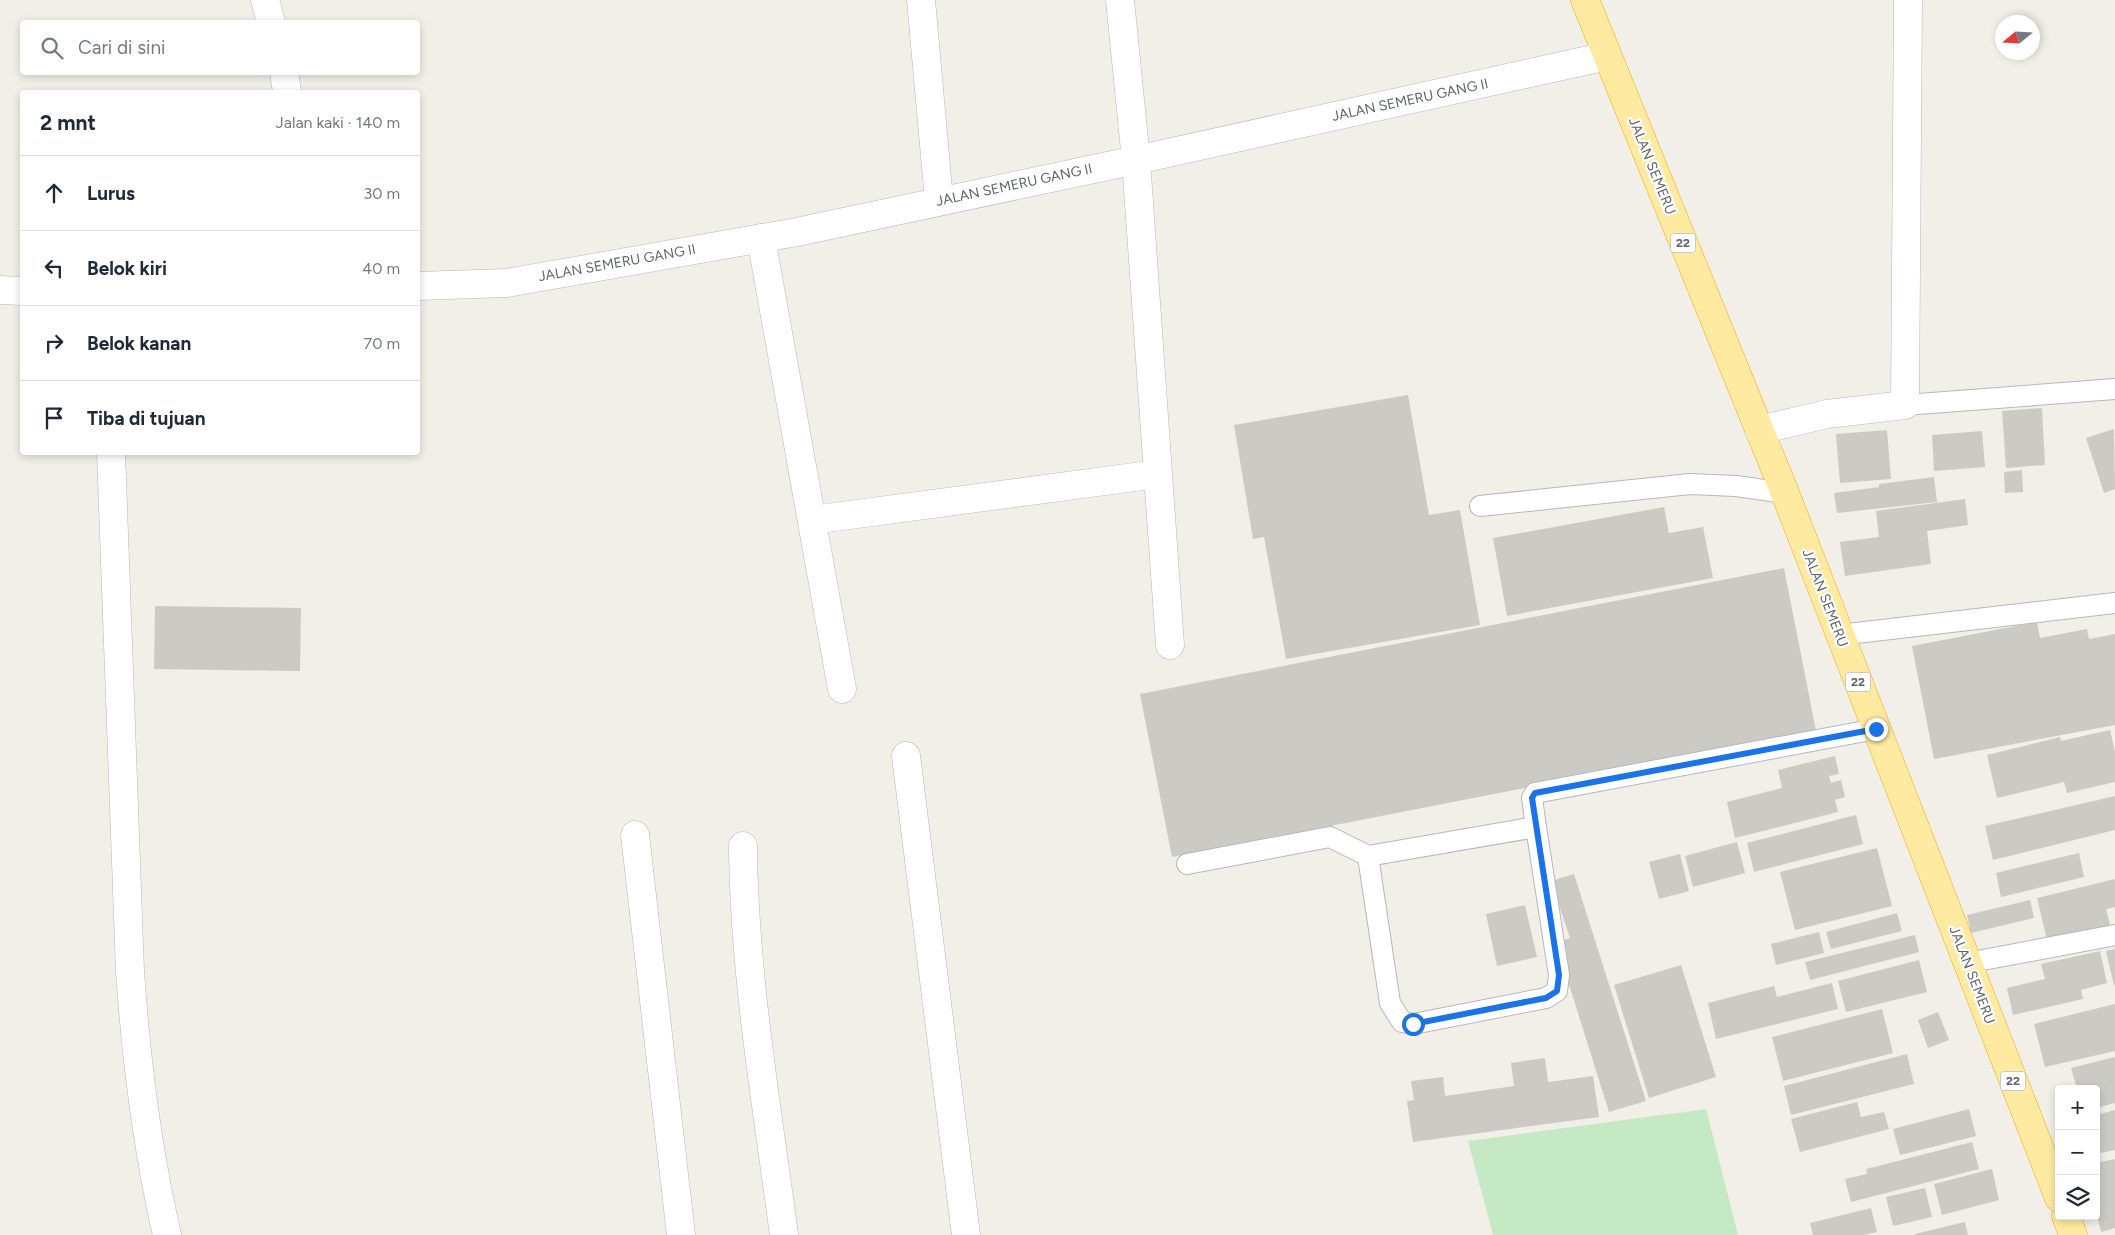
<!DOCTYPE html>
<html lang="id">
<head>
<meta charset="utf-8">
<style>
	body { margin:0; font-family:Figtree,sans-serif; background:#f6f6f7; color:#1f2937 }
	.controls { position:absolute; right:15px; bottom:15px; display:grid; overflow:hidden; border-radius:5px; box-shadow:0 2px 8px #0003 }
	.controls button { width:45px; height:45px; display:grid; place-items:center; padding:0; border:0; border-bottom:1px solid #e0e1e3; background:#fff; color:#1f2937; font:25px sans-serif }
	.compass { position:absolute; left:1995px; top:15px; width:45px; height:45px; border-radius:50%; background:#fff; box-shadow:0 2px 8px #0003; rotate:252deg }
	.stop { position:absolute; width:15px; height:15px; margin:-11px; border:4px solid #1a73e8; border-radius:50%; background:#fff }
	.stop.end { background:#1a73e8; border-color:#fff; box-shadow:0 1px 5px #0008 }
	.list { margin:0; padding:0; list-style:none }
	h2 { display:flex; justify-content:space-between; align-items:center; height:65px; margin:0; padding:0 20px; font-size:21px }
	h2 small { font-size:16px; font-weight:400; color:#747a83 }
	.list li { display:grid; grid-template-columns:32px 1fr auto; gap:15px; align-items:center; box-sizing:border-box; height:75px; padding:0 20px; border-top:1px solid #e0e1e3 }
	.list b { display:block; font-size:19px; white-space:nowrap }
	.list em { font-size:16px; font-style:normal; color:#747a83 }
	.icon { flex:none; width:28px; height:28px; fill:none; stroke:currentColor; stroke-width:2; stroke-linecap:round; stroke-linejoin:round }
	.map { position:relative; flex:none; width:2115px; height:1235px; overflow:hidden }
	.search { position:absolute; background:#fff; box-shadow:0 2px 8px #0003; left:20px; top:20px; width:400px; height:55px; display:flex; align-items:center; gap:12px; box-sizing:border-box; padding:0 18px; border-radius:5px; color:#747a83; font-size:19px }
	.panel { position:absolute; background:#fff; box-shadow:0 2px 8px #0003; left:20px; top:90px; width:400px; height:365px; border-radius:5px }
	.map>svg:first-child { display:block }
</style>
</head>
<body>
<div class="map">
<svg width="2115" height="1235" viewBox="0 0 2115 1235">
	<rect width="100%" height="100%" fill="#f1efe8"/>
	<path fill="#c5e8c5" d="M1706,1109L1738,1235H1493L1468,1141Z"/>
	<g fill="#cccac5">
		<path d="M1408,395L1429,515L1460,510L1480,625L1286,659L1264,537L1253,539L1234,425Z"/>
		<path d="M2042,408L2045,465L2006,468L2002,411Z"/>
		<path d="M2114,429L2115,489L2104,493L2086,438Z"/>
		<path d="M1887,430L1891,479L1840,483L1836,434Z"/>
		<path d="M1982,431L1985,467L1934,471L1932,435Z"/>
		<path d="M2022,470L2023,492L2005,493L2004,472Z"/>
		<path d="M1934,477L1937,502L1837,513L1834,493L1879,487V484Z"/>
		<path d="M1965,499L1968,525L1927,531L1931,564L1845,576L1840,542L1879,537L1876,511Z"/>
		<path d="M1664,507L1669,533L1703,527L1713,578L1507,616L1493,538Z"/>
		<path d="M1784,568L1816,731L1172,857L1140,694Z"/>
		<path d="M155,606L301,608L300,671L154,669Z"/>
		<path d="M2037,622L2040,638L2087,629L2089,639L2115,634V725L1934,759L1912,646Z"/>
		<path d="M2110,730L2115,752V782L2067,793L2064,782L1997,798L1987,755L2060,737L2061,741Z"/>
		<path d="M1835,756L1839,774L1829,776L1831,783L1841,780L1845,797L1835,800L1838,812L1735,838L1727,802L1782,788L1778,770Z"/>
		<path d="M2115,796V830L1993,860L1985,826Z"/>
		<path d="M1856,815L1863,844L1754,872L1747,843Z"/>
		<path d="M1737,842L1745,873L1693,887L1685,856Z"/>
		<path d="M1877,848L1892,906L1795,930L1780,872Z"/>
		<path d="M2079,853L2084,877L2001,897L1996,873Z"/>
		<path d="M1680,854L1689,891L1659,899L1649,862Z"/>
		<path d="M1574,874L1646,1101L1609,1112L1556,943L1570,938L1551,881Z"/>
		<path d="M2115,879V907L2106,909L2111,929L2048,944L2037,898Z"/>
		<path d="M2030,900L2034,918L1971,933L1967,915Z"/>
		<path d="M1525,905L1537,957L1497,966L1486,914Z"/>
		<path d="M1897,913L1902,931L1831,949L1826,932Z"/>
		<path d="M1819,932L1824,953L1776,965L1771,944Z"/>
		<path d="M1915,935L1919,952L1810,980L1805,962Z"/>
		<path d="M2115,949V985L2114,986L2106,951Z"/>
		<path d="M2100,951L2107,983L2081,990L2083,999L2013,1015L2007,988L2045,979L2041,964Z"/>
		<path d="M1919,960L1927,992L1846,1012L1838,981Z"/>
		<path d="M1681,965L1716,1077L1649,1098L1614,985Z"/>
		<path d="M1832,983L1838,1009L1716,1039L1708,1003L1774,986L1777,997Z"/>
		<path d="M2115,1004V1051L2045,1067L2034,1024Z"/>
		<path d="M1882,1009L1893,1053L1783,1081L1772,1037Z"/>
		<path d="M1938,1012L1949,1040L1928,1048L1918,1020Z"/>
		<path d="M1907,1054L1914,1084L1791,1115L1784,1086Z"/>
		<path d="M2115,1057V1103L2096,1108V1089H2065L2076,1085L2071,1068Z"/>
		<path d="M1545,1058L1548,1082L1593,1076L1599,1117L1413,1142L1407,1101L1414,1100L1411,1081L1443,1077L1445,1096L1514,1086L1511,1063Z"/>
		<path d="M1857,1102L1861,1117L1884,1112L1889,1129L1800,1152L1791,1119Z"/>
		<path d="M1969,1109L1976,1136L1900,1155L1893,1129Z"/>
		<path d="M2115,1110V1150L2096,1154V1115Z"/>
		<path d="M1972,1142L1979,1169L1851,1202L1845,1179L1867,1174L1866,1169Z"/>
		<path d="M2115,1159V1228L2101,1232L2096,1212V1163Z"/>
		<path d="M1992,1169L1999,1200L1942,1215L1934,1184Z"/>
		<path d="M1925,1188L1932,1217L1893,1226L1886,1197Z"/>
		<path d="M1871,1208L1877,1232L1864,1235H1813L1810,1223Z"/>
		<path d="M1965,1222L1968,1235H1915V1234Z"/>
	</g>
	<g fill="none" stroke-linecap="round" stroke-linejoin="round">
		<defs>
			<g id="service">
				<path d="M1905,405L2115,389"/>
				<path d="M1480,506L1690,484L1736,486L1785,493"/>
				<path d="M1839,635L2115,603"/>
				<path d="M1368,856L1390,1003L1402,1022L1413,1024L1546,998L1557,991L1559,975L1536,827"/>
				<path d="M1187,864L1330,837L1368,856L1536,827L1532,798L1535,793L1876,729"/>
				<path d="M1967,963L2115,935"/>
			</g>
			<g id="minor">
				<path d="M265,0L271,22"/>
				<path d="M921,0L939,200"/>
				<path d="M1120,0L1136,160L1170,645"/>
				<path d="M284,72L287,92"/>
				<path d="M761,238L842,689"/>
				<path d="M1759,430L1827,414L1905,405L1908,0"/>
				<path d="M111,452L130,971C136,1060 147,1148 167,1235"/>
				<path d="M812,520L1157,474"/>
				<path d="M906,756L966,1235"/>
				<path d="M635,835L681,1235"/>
				<path d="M743,846C744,976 767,1106 784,1235"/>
			</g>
			<g id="tertiary">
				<path d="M418,286L507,283L797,232L1136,160L1607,56"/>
				<path d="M0,290L22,291"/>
			</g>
			<g id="trunk">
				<path d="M1585,0L1785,493L2059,1198"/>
				<path d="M2066,1216L2073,1235"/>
			</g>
		</defs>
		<use href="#service" stroke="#b5b8bc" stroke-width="22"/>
		<use href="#minor" stroke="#b5b8bc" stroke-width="29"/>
		<use href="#tertiary" stroke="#b5b8bc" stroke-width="29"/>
		<use href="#trunk" stroke="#f9ab00" stroke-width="29"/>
		<use href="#service" stroke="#fff" stroke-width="20"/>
		<use href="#minor" stroke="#fff" stroke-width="28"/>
		<use href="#tertiary" stroke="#fff" stroke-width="28"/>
		<use href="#trunk" stroke="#feeaa1" stroke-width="28"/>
	</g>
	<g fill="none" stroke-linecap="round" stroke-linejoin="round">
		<path stroke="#1a73e8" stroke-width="6" d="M1413,1024L1546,998L1557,991L1559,975L1532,798L1535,793L1876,729"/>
	</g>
	<g text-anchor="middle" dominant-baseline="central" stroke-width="4.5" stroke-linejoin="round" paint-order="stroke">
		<g fill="#fff" stroke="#8f9295" stroke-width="1">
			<rect x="1670.5" y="233.5" width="25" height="19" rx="4"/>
			<rect x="1845.5" y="672.5" width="25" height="19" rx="4"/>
			<rect x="2000.5" y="1071.5" width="25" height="19" rx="4"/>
		</g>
		<g font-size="12" font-weight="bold" fill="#5f6368">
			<text x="1683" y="243">22</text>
			<text x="1858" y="682">22</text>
			<text x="2013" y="1081">22</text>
		</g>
		<g font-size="14" fill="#5f6368" stroke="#fff">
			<text transform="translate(1410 100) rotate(-12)">JALAN SEMERU GANG II</text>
			<text transform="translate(1652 166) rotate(68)">JALAN SEMERU</text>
			<text transform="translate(1014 185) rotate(-12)">JALAN SEMERU GANG II</text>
			<text transform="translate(617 263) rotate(-10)">JALAN SEMERU GANG II</text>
			<text transform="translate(1825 598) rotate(69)">JALAN SEMERU</text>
			<text transform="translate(1972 975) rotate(69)">JALAN SEMERU</text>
		</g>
	</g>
</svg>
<div class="controls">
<button>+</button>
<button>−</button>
<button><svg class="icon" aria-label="layers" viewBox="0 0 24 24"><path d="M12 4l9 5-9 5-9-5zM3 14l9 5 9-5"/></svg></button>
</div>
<svg class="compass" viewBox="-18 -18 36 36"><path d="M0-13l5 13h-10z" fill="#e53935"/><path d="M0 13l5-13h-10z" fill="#747a83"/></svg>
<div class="stop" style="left:1413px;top:1024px"></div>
<div class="stop end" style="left:1876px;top:729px"></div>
<div class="search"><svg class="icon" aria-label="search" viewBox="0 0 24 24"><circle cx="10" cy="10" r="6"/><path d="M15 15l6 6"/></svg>Cari di sini</div>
<section class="panel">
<h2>2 mnt<small>Jalan kaki · 140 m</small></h2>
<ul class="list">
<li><svg class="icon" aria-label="ahead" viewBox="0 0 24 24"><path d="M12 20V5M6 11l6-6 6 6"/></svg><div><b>Lurus</b></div><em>30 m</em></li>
<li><svg class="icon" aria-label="left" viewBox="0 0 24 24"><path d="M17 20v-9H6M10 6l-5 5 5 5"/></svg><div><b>Belok kiri</b></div><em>40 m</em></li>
<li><svg class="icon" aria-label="right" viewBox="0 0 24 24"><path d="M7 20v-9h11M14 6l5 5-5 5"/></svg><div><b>Belok kanan</b></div><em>70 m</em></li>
<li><svg class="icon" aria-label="arrive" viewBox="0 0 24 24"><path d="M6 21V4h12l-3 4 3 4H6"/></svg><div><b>Tiba di tujuan</b></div></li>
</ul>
</section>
</div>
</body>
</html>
